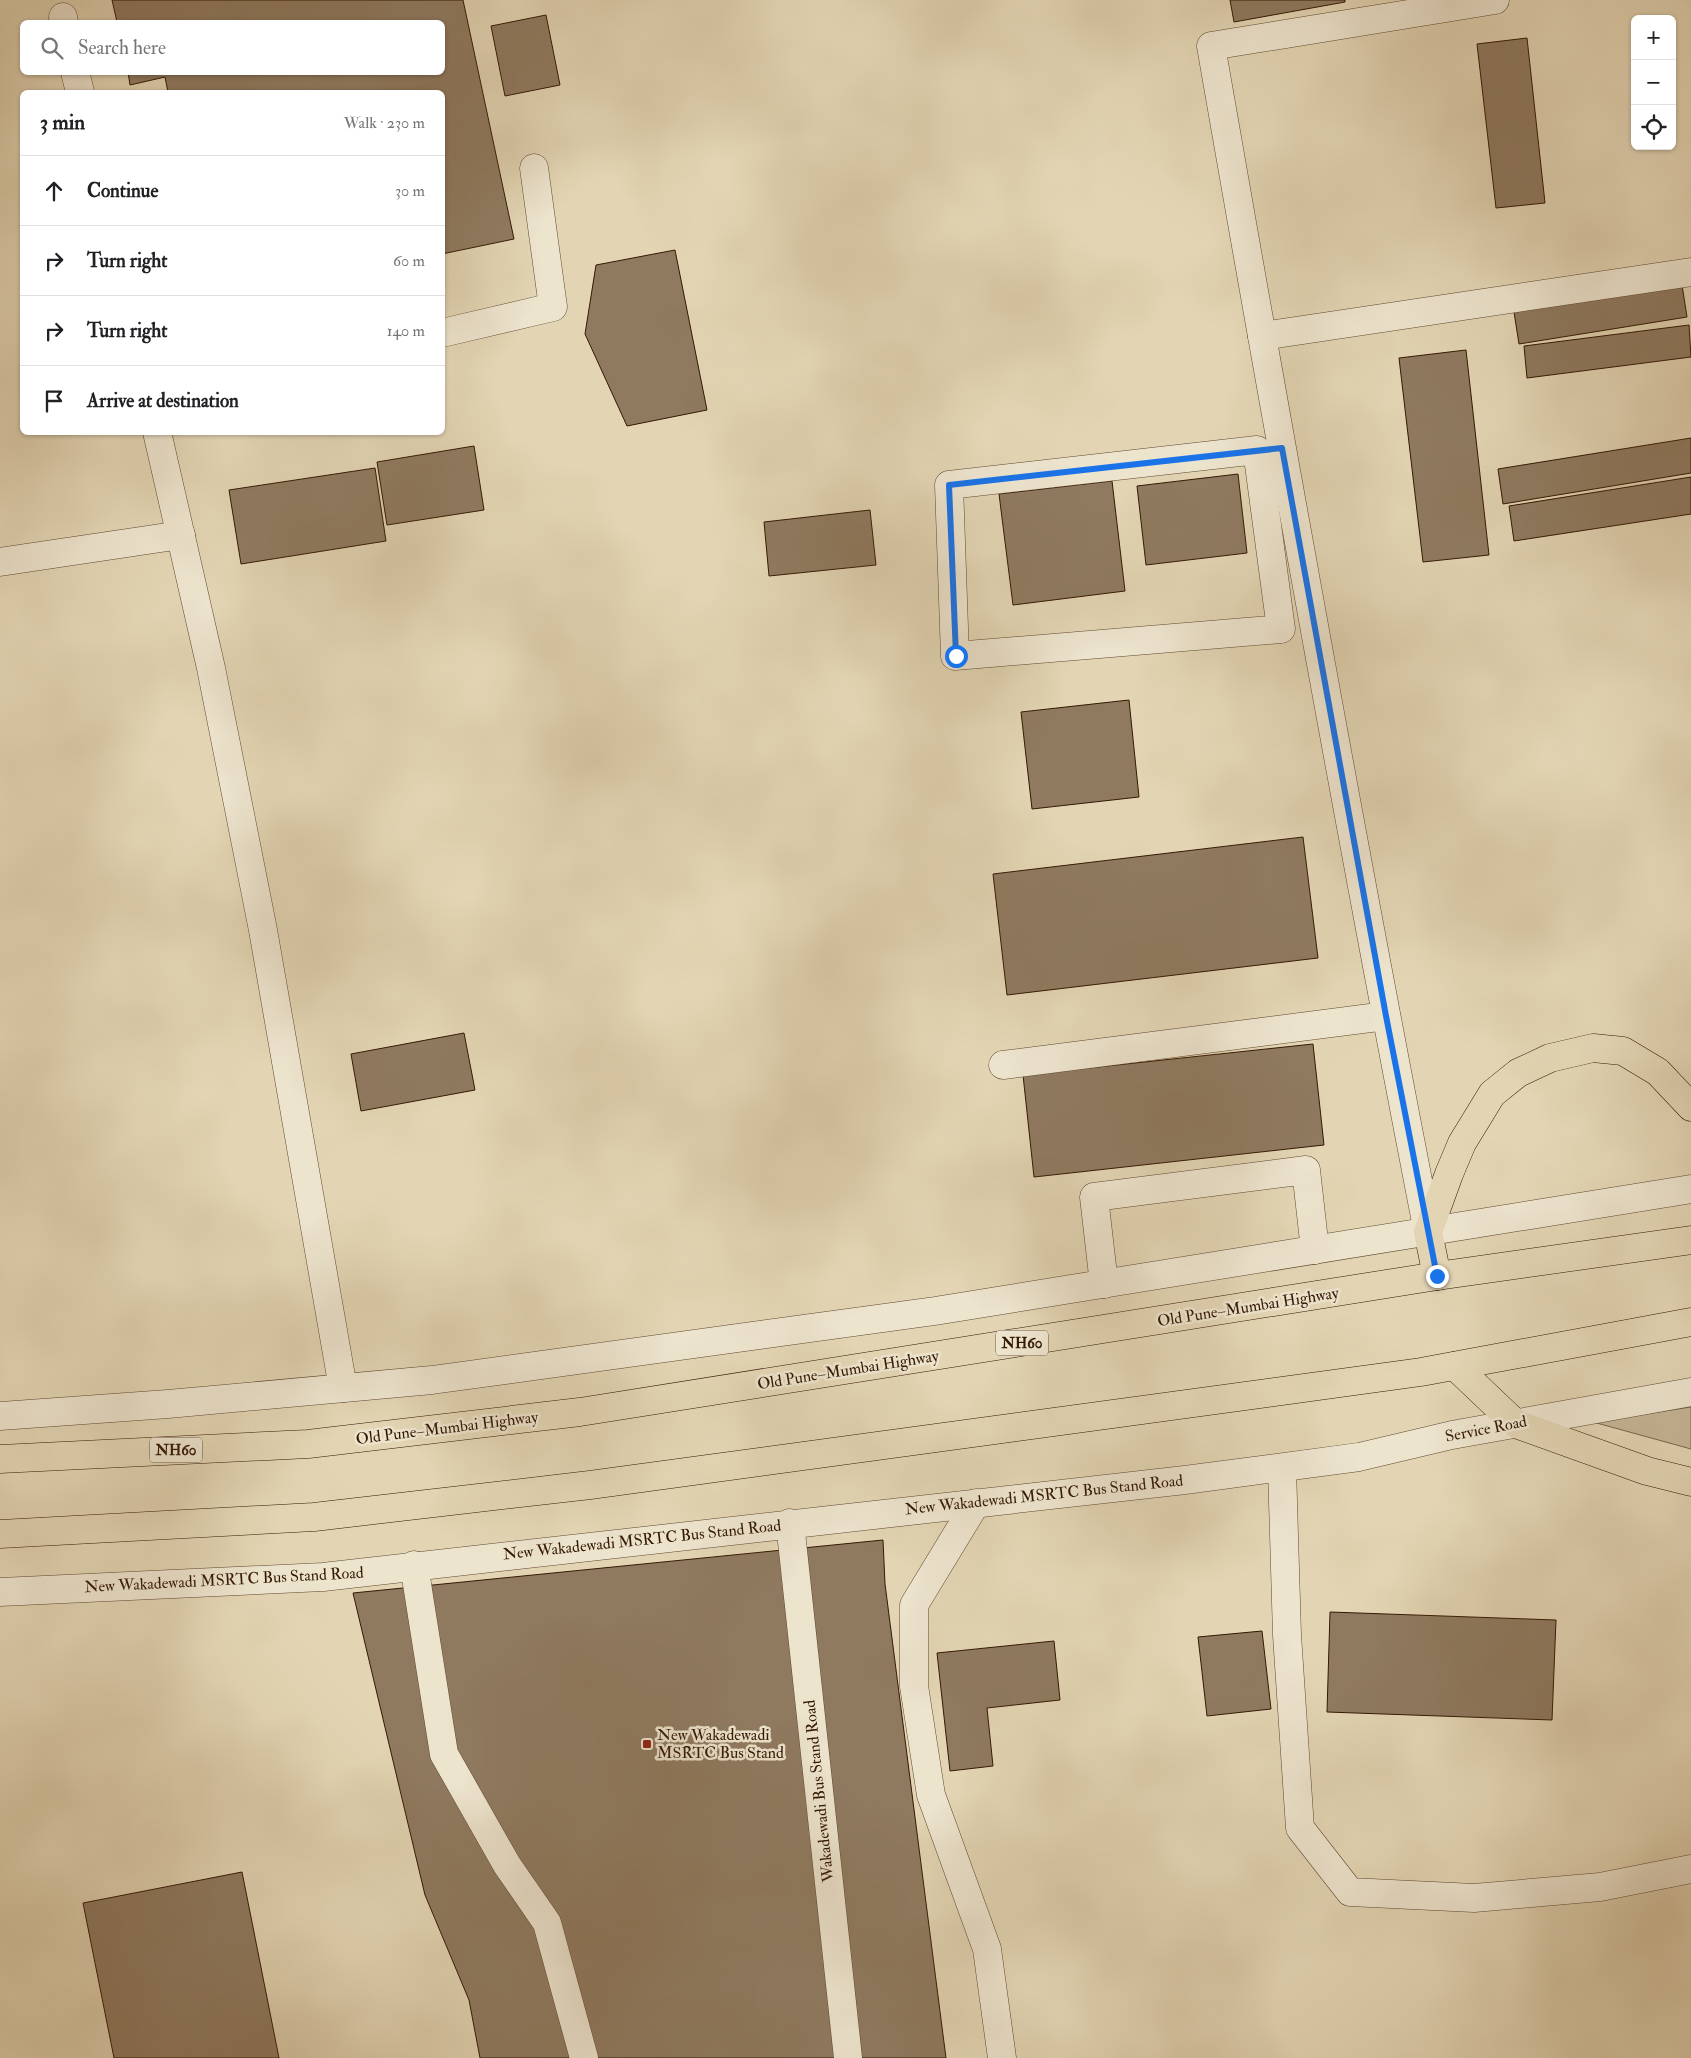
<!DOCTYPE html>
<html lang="en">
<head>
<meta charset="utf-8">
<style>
	body { margin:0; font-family:"IM FELL Double Pica",serif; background:#f2f2f2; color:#202124 }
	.controls { position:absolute; right:15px; top:15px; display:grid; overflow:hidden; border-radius:8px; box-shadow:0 1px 4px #0004 }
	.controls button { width:45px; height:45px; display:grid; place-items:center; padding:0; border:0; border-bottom:1px solid #e0e0e0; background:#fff; color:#202124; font:25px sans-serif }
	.stop { position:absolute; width:15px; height:15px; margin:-11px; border:4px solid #1a73e8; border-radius:50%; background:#fff }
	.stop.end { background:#1a73e8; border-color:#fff; box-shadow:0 1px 5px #0008 }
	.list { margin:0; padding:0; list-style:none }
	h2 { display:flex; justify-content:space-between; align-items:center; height:65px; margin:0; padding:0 20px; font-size:21px }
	h2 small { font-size:16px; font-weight:400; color:#757577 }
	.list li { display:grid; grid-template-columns:32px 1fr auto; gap:15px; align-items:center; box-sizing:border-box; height:70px; padding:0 20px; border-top:1px solid #e0e0e0 }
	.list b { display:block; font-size:19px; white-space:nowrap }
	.list em { font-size:16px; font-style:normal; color:#757577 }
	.icon { flex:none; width:28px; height:28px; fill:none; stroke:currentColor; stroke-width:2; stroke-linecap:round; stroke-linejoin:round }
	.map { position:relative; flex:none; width:1691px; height:2058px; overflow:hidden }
	.search { position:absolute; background:#fff; box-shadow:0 1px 4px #0004; left:20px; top:20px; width:425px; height:55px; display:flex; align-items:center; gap:12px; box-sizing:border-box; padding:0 18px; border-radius:8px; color:#757577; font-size:19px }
	.panel { position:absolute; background:#fff; box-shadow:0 1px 4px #0004; left:20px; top:90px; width:425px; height:345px; border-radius:8px }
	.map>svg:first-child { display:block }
</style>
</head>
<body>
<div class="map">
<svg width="1691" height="2058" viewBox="0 0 1691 2058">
	<rect width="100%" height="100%" fill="#e3d5b4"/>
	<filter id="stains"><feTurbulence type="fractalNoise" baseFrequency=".004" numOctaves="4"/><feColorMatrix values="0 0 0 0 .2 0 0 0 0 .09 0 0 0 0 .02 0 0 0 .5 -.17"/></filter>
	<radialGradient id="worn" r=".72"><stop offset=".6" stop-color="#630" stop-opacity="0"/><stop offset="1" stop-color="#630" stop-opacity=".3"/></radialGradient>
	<path fill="#c5b596" stroke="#7c664d" d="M1691,1407V1449L1593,1422Z"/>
	<g fill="#8f7a60" stroke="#341804">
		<path d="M112,0H463L514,239L442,254V92H168L165,77L130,85L128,72H442V22H117Z"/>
		<path d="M1230,0H1345V2L1234,22Z"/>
		<path d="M546,15L560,85L505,96L491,26Z"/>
		<path d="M1527,38L1545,203L1496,208L1477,44Z"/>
		<path d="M675,250L707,410L627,426L585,334L596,265Z"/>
		<path d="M1682,285L1687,317L1519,344L1514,312Z"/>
		<path d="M1689,325L1691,357L1527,378L1524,346Z"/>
		<path d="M1466,350L1489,555L1423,562L1399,358Z"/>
		<path d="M1691,438V473L1503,504L1498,469Z"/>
		<path d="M474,446L484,510L387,525L377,462Z"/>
		<path d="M375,468L386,541L241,564L229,490Z"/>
		<path d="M1238,474L1247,553L1146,565L1137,486Z"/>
		<path d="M1691,477V514L1514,541L1509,506Z"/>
		<path d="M1112,481L1125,591L1013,605L999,494Z"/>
		<path d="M870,510L876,565L769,576L764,522Z"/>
		<path d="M1129,700L1139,797L1032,809L1021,712Z"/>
		<path d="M1303,837L1318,958L1007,995L993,874Z"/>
		<path d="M464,1033L475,1090L361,1111L351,1054Z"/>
		<path d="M1313,1044L1324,1145L1034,1177L1023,1075Z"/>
		<path d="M883,1540L885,1584L946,2058H480L469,2000L425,1895L353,1593Z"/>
		<path d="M1330,1612L1556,1620L1552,1720L1327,1712Z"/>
		<path d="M1262,1631L1271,1709L1207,1716L1198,1637Z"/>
		<path d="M1054,1641L1060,1700L987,1708L993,1766L950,1771L937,1653Z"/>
		<path d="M242,1872L279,2058H114L83,1903Z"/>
	</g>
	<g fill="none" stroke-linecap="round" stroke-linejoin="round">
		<defs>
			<g id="minor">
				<path d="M63,17L64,22"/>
				<path d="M75,72L80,92"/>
				<path d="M442,333L553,307L534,168"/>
				<path d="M1262,336L1691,272"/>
				<path d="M157,432L211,668L263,930L343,1388"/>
				<path d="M1257,450L1281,629L955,656L949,485Z"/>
				<path d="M0,562L181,535"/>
				<path d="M1003,1065L1386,1016"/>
				<path d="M1428,1232C1351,838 1280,442 1211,46L1495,0"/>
				<path d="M1104,1284L1094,1197L1306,1170L1315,1250"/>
				<path d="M0,1416L168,1404L432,1380L935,1311L1691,1189"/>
				<path d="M1282,1468L1287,1635L1300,1828L1350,1892L1474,1898L1600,1887L1691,1869"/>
				<path d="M976,1503L914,1605V1686L931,1795L987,1949L1002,2058"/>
				<path d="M790,1523L848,2058"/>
				<path d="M414,1565L444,1754L507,1865L547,1923L584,2058"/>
				<path d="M0,1592L323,1577L1185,1480L1359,1457L1452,1435L1691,1392"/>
			</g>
			<g id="major">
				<path d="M1437,1276L1428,1232L1449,1174L1462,1143L1492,1094L1518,1073L1550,1058L1593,1048L1623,1051L1658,1072L1691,1107"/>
				<path d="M1455,1366L1516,1424L1647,1471L1691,1482"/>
			</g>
			<g id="highway">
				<path d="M0,1459L308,1444L580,1412L1437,1276L1691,1240"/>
				<path d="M0,1534L314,1517L590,1485L1421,1372L1691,1322"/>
			</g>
		</defs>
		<use href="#minor" stroke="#604730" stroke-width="29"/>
		<use href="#major" stroke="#341804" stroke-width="29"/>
		<use href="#highway" stroke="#341804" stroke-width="29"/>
		<use href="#minor" stroke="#ede4ce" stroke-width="28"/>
		<use href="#major" stroke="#e3d5b4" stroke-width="28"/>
		<use href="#highway" stroke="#e3d5b4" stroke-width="28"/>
	</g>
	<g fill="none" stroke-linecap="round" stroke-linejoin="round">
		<path stroke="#1a73e8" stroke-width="6" d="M956,656L949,485L1282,448L1386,1016L1437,1276"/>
	</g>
	<rect fill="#8f2418" stroke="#ede4ce" stroke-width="2" x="642" y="1739" width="10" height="10" rx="2.5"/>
	<g text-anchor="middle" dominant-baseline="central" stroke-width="5" stroke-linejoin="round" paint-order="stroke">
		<g fill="#ede4ce" stroke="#6c5541" stroke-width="1">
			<rect x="996" y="1330.5" width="52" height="25" rx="4"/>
			<rect x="150" y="1437.5" width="52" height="25" rx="4"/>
		</g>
		<g font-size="15" font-weight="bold" fill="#341804">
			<text x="1022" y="1343">NH60</text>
			<text x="176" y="1450">NH60</text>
		</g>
		<g font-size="16" fill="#341804" stroke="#ede4ce">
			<text transform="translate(1248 1307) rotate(-9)">Old Pune–Mumbai Highway</text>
			<text transform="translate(848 1370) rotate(-9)">Old Pune–Mumbai Highway</text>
			<text transform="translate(447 1428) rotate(-7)">Old Pune–Mumbai Highway</text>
			<text transform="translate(1486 1429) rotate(-11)">Service Road</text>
			<text transform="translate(1044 1495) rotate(-6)">New Wakadewadi MSRTC Bus Stand Road</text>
			<text transform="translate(642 1540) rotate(-6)">New Wakadewadi MSRTC Bus Stand Road</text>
			<text transform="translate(224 1580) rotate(-3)">New Wakadewadi MSRTC Bus Stand Road</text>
			<text transform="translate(819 1791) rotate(-96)">Wakadewadi Bus Stand Road</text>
		</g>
		<g font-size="16" fill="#341804" stroke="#ede4ce" text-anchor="start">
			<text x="657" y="1735">New Wakadewadi<tspan x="657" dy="18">MSRTC Bus Stand</tspan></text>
		</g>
	</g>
	<rect width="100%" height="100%" filter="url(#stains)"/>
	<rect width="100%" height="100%" fill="url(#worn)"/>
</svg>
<div class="controls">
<button>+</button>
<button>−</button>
<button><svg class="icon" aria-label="locate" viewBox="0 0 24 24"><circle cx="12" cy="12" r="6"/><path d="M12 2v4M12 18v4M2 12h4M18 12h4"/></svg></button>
</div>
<div class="stop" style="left:956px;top:656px"></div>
<div class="stop end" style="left:1437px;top:1276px"></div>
<div class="search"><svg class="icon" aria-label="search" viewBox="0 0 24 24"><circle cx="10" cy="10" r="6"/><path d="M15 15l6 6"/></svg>Search here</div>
<section class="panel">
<h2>3 min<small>Walk · 230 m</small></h2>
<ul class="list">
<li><svg class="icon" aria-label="ahead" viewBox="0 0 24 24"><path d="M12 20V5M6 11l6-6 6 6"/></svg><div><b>Continue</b></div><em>30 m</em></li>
<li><svg class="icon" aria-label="right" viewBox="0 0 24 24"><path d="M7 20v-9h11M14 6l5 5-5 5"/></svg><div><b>Turn right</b></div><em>60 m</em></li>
<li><svg class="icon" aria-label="right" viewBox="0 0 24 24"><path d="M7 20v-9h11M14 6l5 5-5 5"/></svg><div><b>Turn right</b></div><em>140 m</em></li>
<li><svg class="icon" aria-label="arrive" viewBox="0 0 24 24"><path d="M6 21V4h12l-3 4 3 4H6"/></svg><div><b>Arrive at destination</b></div></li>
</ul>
</section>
</div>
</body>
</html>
